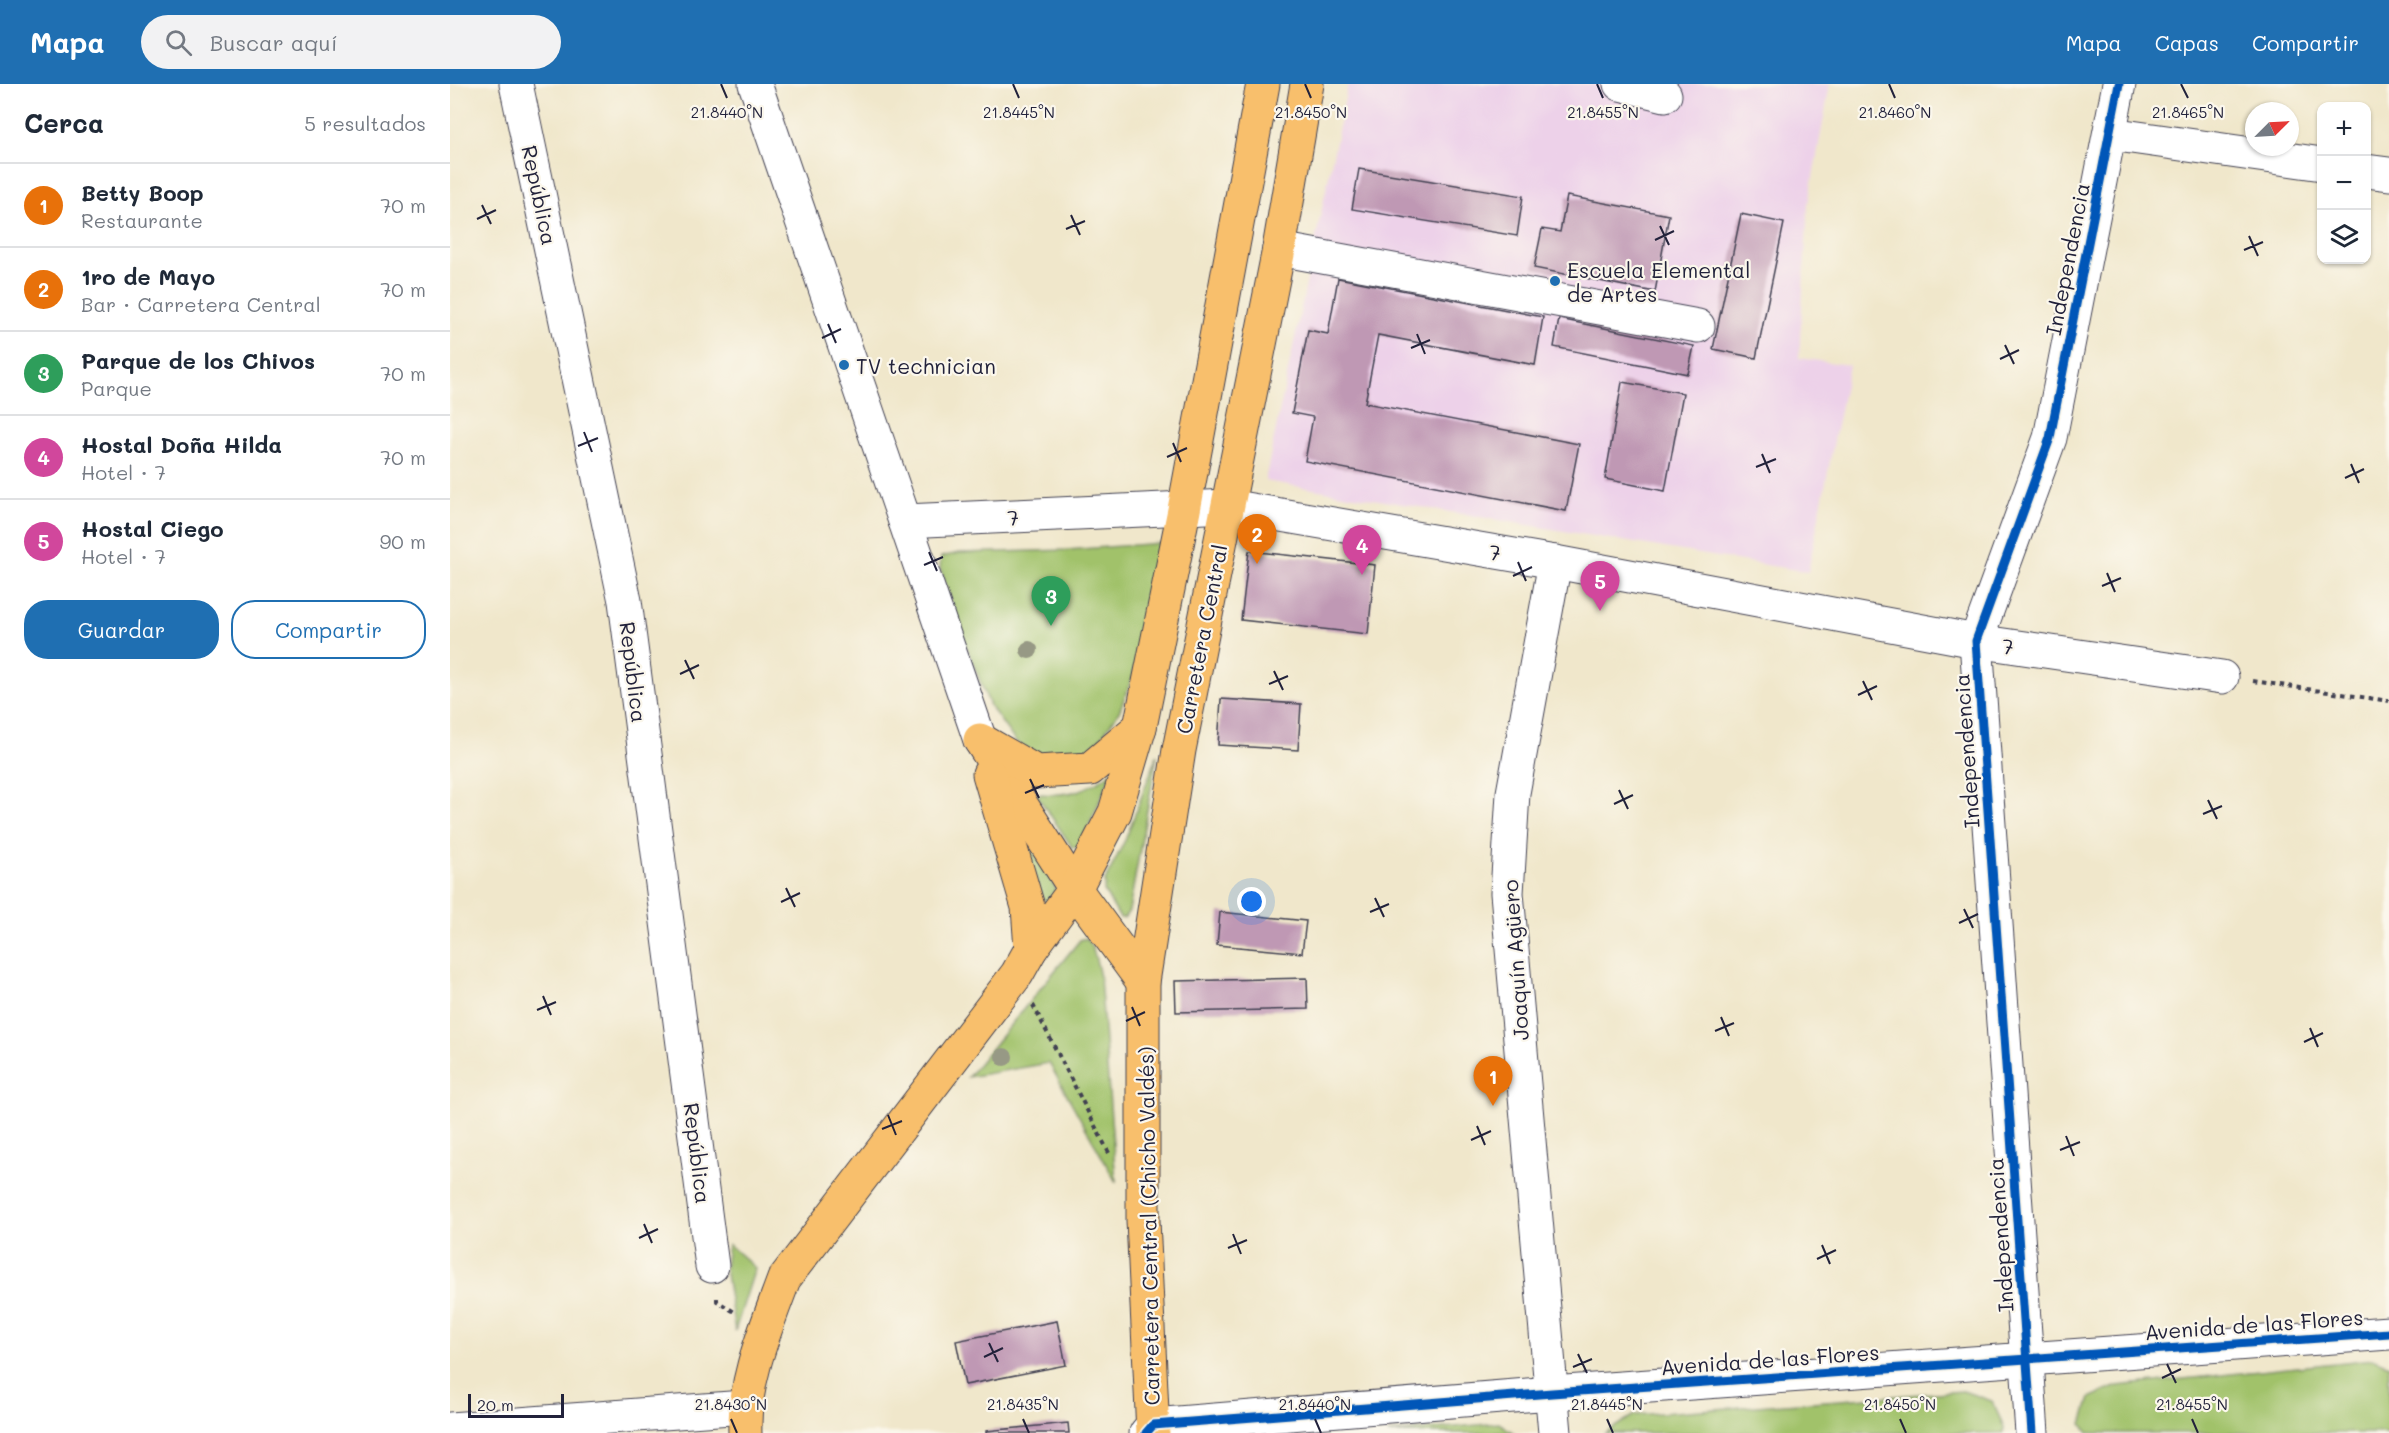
<!DOCTYPE html>
<html lang="es">
<head>
<meta charset="utf-8">
<style>
	body { margin:0; font-family:Mali,sans-serif; background:#f2f2f3; color:#1f2937 }
	.controls { position:absolute; right:18px; top:18px; display:grid; overflow:hidden; border-radius:12px; box-shadow:0 2px 4px #0004 }
	.controls button { width:54px; height:54px; display:grid; place-items:center; padding:0; border:0; border-bottom:2px solid #e0e1e3; background:#fff; color:#1f2937; font:30px sans-serif }
	.compass { position:absolute; left:1795px; top:18px; width:54px; height:54px; border-radius:50%; background:#fff; box-shadow:0 2px 4px #0004; rotate:66deg }
	.scale { position:absolute; left:18px; bottom:15px; width:96px; box-sizing:border-box; padding-left:6px; border:3px solid #22223b; border-top:0; font-size:16px; line-height:21px; white-space:nowrap; color:#22223b; -webkit-text-stroke:4px #fbf7ec; paint-order:stroke }
	.you { position:absolute; left:802px; top:818px; width:21px; height:21px; margin:-15px; border:4px solid #fff; border-radius:50%; background:#1a73e8; box-shadow:0 0 0 9px #1a73e833 }
	.badge { display:grid; place-items:center; width:39px; height:39px; border-radius:50%; background:#1f6fb2; color:#fff; font-size:20px; font-weight:700 }
	.pin { position:absolute; translate:-50% -50px; filter:drop-shadow(0 2px 3px #0008) }
	.pin::after { content:''; position:absolute; top:32px; width:21px; height:18px; background:inherit; clip-path:polygon(0 0,100% 0,50% 100%) }
	.list { margin:0; padding:0; list-style:none }
	h2 { display:flex; justify-content:space-between; align-items:center; height:78px; margin:0; padding:0 24px; font-size:26px }
	h2 small { font-size:20px; font-weight:400; color:#747a83 }
	.list li { display:grid; grid-template-columns:39px 1fr auto; gap:18px; align-items:center; box-sizing:border-box; height:84px; padding:0 24px; border-top:2px solid #e0e1e3 }
	.list b { display:block; font-size:22px; white-space:nowrap }
	.list p { margin:0; font-size:20px; white-space:nowrap; color:#747a83 }
	.list em { font-size:20px; font-style:normal; color:#747a83 }
	.actions { display:flex; gap:12px; padding:18px 24px }
	.actions a { flex:1; padding:14px 0; border:2px solid #1f6fb2; border-radius:24px; text-align:center; font-size:21px; color:#1f6fb2 }
	.actions .main { background:#1f6fb2; color:#fff }
	.icon { flex:none; width:33px; height:33px; fill:none; stroke:currentColor; stroke-width:2; stroke-linecap:round; stroke-linejoin:round }
	.map { position:relative; flex:none; width:1939px; height:1349px; overflow:hidden }
	header { display:flex; align-items:center; gap:36px; box-sizing:border-box; height:84px; padding:0 30px; background:#1f6fb2; color:#fff }
	header strong { font-size:28px }
	nav { display:flex; gap:33px; margin-inline-start:auto; font-size:21px }
	.search { width:420px; height:54px; background:#f2f2f3; display:flex; align-items:center; gap:15px; box-sizing:border-box; padding:0 21px; border-radius:33px; color:#747a83; font-size:22px }
	main { display:flex }
	aside { flex:1; background:#fff }
	.map>svg:first-child { display:block }
</style>
</head>
<body>
<header>
<strong>Mapa</strong>
<div class="search"><svg class="icon" aria-label="search" viewBox="0 0 24 24"><circle cx="10" cy="10" r="6"/><path d="M15 15l6 6"/></svg>Buscar aquí</div>
<nav><a>Mapa</a><a>Capas</a><a>Compartir</a></nav>
</header>
<main>
<aside>
<h2>Cerca<small>5 resultados</small></h2>
<ul class="list">
<li><span class="badge" style="background:#e8710a">1</span><div><b>Betty Boop</b><p>Restaurante</p></div><em>70 m</em></li>
<li><span class="badge" style="background:#e8710a">2</span><div><b>1ro de Mayo</b><p>Bar · Carretera Central</p></div><em>70 m</em></li>
<li><span class="badge" style="background:#2e9e5b">3</span><div><b>Parque de los Chivos</b><p>Parque</p></div><em>70 m</em></li>
<li><span class="badge" style="background:#d1479c">4</span><div><b>Hostal Doña Hilda</b><p>Hotel · 7</p></div><em>70 m</em></li>
<li><span class="badge" style="background:#d1479c">5</span><div><b>Hostal Ciego</b><p>Hotel · 7</p></div><em>90 m</em></li>
</ul>
<div class="actions"><a class="main">Guardar</a><a>Compartir</a></div>
</aside>
<div class="map">
<svg width="1939" height="1349" viewBox="0 0 1939 1349">
	<rect width="100%" height="100%" fill="#fbf7ec"/>
	<filter id="ink" filterUnits="userSpaceOnUse"><feTurbulence type="fractalNoise" baseFrequency=".0167" numOctaves="2"/><feDisplacementMap in="SourceGraphic" scale="12" xChannelSelector="R" yChannelSelector="G"/><feConvolveMatrix kernelMatrix="1 2 1 2 8 2 1 2 1" color-interpolation-filters="sRGB"/></filter>
	<filter id="wash" filterUnits="userSpaceOnUse"><feTurbulence type="fractalNoise" baseFrequency=".008" numOctaves="4" result="noise"/><feDisplacementMap in="SourceGraphic" scale="24" xChannelSelector="R" yChannelSelector="G"/><feGaussianBlur stdDeviation="1.35" result="paint"/><feColorMatrix in="noise" values="0 0 0 0 0 0 0 0 0 0 0 0 0 0 0 0 0 1.4 0 .05"/><feComposite in="paint" operator="in"/></filter>
	<g filter="url(#wash)">
		<rect width="100%" height="100%" fill="#f0e7cb"/>
		<path fill="#edd1e9" d="M898,0H1380L1358,120L1349,274L1399,281L1358,488L815,397Z"/>
		<g fill="#a1c26b" stroke="#627253" stroke-width="1.5">
			<path d="M711,459L683,592L669,628L649,656L629,671L587,674L565,657L540,622L519,569L490,484L491,473L509,469L617,466Z"/>
			<path d="M707,671L679,827L674,834H670L654,807L655,797L676,754Z"/>
			<path d="M662,688L631,760L627,763H622L586,710C620,712 635,708 662,688Z"/>
			<path d="M560,726L606,805L598,817L593,816Z"/>
			<path d="M636,854C645,865 647,880 650,893L666,1098L599,979L518,993L630,856Z"/>
			<path d="M278,1160L305,1184L285,1247L275,1184Z"/>
			<path d="M1924,1275L1939,1281V1349H1638L1632,1340L1640,1314L1667,1302Z"/>
			<path d="M1513,1307L1542,1317L1554,1343L1553,1349H1155L1184,1331Z"/>
			<path d="M1049,1339L1064,1349H937Z"/>
		</g>
		<g id="blocks">
			<g fill="#bf98b4">
				<path d="M909,85L1073,112L1067,152L902,125Z"/>
				<path d="M1117,112L1219,131L1205,208L1084,184L1092,145L1110,148Z"/>
				<path d="M1291,130L1334,139L1306,274L1263,265Z"/>
				<path d="M888,194L1093,233L1085,281L928,251L915,319L1129,360L1116,427L855,377L863,333L842,329L858,246L878,250Z"/>
				<path d="M1109,235L1244,262L1238,290L1104,263Z"/>
				<path d="M1172,298L1233,309L1215,407L1155,395Z"/>
				<path d="M799,467L925,481L918,550L791,536Z"/>
				<path d="M771,615L851,620L848,666L768,661Z"/>
				<path d="M770,828L856,837L852,869L767,861Z"/>
				<path d="M857,894L858,925L726,928L725,897Z"/>
				<path d="M607,1237L616,1281L515,1301L506,1257Z"/>
				<path d="M618,1339L619,1349H536V1347Z"/>
			</g>
		</g>
	</g>
	<g filter="url(#ink)">
		<use href="#blocks" fill-opacity="0" stroke="#414051" stroke-width="1.5"/>
		<g fill="none" stroke-linecap="round" stroke-linejoin="round">
			<defs>
				<g id="minor">
					<path d="M66,0L175,517L262,1182"/>
					<path d="M305,0L530,656"/>
					<path d="M1170,0L1215,11"/>
					<path d="M1660,50L1872,80"/>
					<path d="M1916,87L1939,90"/>
					<path d="M829,165L1248,242"/>
					<path d="M455,437L778,422L1105,478L1526,557L1772,593"/>
					<path d="M1105,478L1063,709L1057,809L1105,1349"/>
					<path d="M0,1345L294,1323"/>
					<path d="M696,1349L703,1341L1102,1309L1939,1249"/>
					<path d="M1582,1349L1526,557L1600,354L1669,0"/>
				</g>
				<g id="major">
					<path d="M530,656L625,805L693,898"/>
					<path d="M534,658L586,688L640,685L690,643"/>
					<path d="M539,690L578,823L581,865"/>
					<path d="M295,1349C293,1297 316,1244 334,1195L567,890L581,865L625,805L665,728L690,643L734,426L813,0"/>
					<path d="M703,1349L693,1136V898L729,666L829,165L857,0"/>
				</g>
			</defs>
			<use href="#minor" stroke="#414051" stroke-width="35"/>
			<use href="#major" stroke="#414051" stroke-width="35"/>
			<g stroke="#414051" stroke-width="4" stroke-dasharray="4.5 4.5" stroke-linecap="butt">
				<path d="M1803,597L1939,617"/>
				<path d="M583,921L659,1069"/>
				<path d="M267,1214V1217L286,1229"/>
			</g>
			<use href="#minor" stroke="#fff" stroke-width="33"/>
			<use href="#major" stroke="#f8bf6c" stroke-width="33"/>
			<defs>
				<g id="cycleway">
					<path d="M696,1349L703,1341L1102,1309L1939,1249"/>
					<path d="M1582,1349L1526,557L1600,354L1669,0"/>
				</g>
			</defs>
			<use href="#cycleway" stroke="#fbf7ec" stroke-width="13"/>
			<use href="#cycleway" stroke="#0057b8" stroke-width="9"/>
		</g>
		<g fill="#979985">
			<circle cx="579" cy="566" r="9"/>
			<circle cx="554" cy="973" r="9"/>
		</g>
	</g>
	<path fill="none" stroke="#22223b" stroke-width="2" d="M271,0L277,14M563,0L569,14M855,0L861,14M1147,0L1153,14M1439,0L1445,14M1731,0L1738,14M32,121L41,140M621,131L630,151M27,135L46,126M1210,142L1219,161M616,145L635,137M1799,152L1808,172M1205,156L1224,147M1794,166L1813,158M378,240L386,259M967,250L975,270M372,254L391,245M1555,261L1564,280M961,264L980,256M1550,275L1569,266M134,348L142,368M723,359L731,378M128,362L148,354M1312,370L1320,389M717,373L737,364M1901,380L1909,399M1306,383L1326,375M1895,394L1914,385M479,468L487,487M1068,478L1076,497M474,481L493,473M1657,489L1665,508M1063,492L1082,483M1652,502L1671,494M235,576L244,595M824,587L833,606M230,590L249,581M1413,597L1422,616M819,600L838,592M1408,611L1427,602M580,695L589,714M1169,706L1178,725M575,709L594,701M1758,716L1767,735M1164,720L1183,711M1753,730L1772,722M336,804L345,823M925,814L934,833M331,818L350,809M1514,825L1523,844M920,828L939,820M1509,839L1528,830M93,912L101,931M682,923L690,942M87,926L106,918M1271,933L1279,952M676,937L695,928M1860,944L1868,963M1265,947L1284,939M1854,958L1873,949M438,1031L446,1051M1027,1042L1035,1061M432,1045L452,1037M1616,1052L1624,1072M1021,1056L1041,1047M1610,1066L1630,1058M194,1140L202,1159M783,1150L791,1170M189,1154L208,1145M1372,1161L1380,1180M778,1164L797,1156M1367,1175L1386,1166M539,1259L548,1278M1128,1270L1137,1289M534,1273L553,1264M1717,1280L1726,1299M1123,1283L1142,1275M1712,1294L1731,1285M281,1335L287,1349M573,1335L579,1349M865,1335L871,1349M1157,1335L1163,1349M1450,1335L1456,1349M1742,1335L1748,1349"/>
	<g fill="#1f6fb2" stroke="#fbf7ec" stroke-width="2">
		<circle cx="1105" cy="197" r="6"/>
		<circle cx="394" cy="281" r="6"/>
	</g>
	<g text-anchor="middle" dominant-baseline="central" stroke-width="4.5" stroke-linejoin="round" paint-order="stroke">
		<g font-size="21" fill="#22223b" stroke="#fbf7ec">
			<text transform="translate(90 111) rotate(78)">República</text>
			<text transform="translate(1617 175) rotate(-79)">Independencia</text>
			<text transform="translate(563 433) rotate(-2)">7</text>
			<text transform="translate(1045 468) rotate(10)">7</text>
			<text transform="translate(751 555) rotate(-79)">Carretera Central</text>
			<text transform="translate(1558 562) rotate(8)">7</text>
			<text transform="translate(184 588) rotate(83)">República</text>
			<text transform="translate(1516 667) rotate(-94)">Independencia</text>
			<text transform="translate(1065 876) rotate(-94)">Joaquín Agüero</text>
			<text transform="translate(248 1069) rotate(83)">República</text>
			<text transform="translate(698 1142) rotate(-91)">Carretera Central (Chicho Valdés)</text>
			<text transform="translate(1550 1151) rotate(-94)">Independencia</text>
			<text transform="translate(1804 1240) rotate(-4)">Avenida de las Flores</text>
			<text transform="translate(1320 1275) rotate(-4)">Avenida de las Flores</text>
		</g>
		<g font-size="21" fill="#22223b" stroke="#fbf7ec" text-anchor="start">
			<text x="1117" y="185">Escuela Elemental<tspan x="1117" dy="24">de Artes</tspan></text>
			<text x="406" y="281">TV technician</text>
		</g>
	</g>
	<g font-size="15" text-anchor="middle" fill="#22223b" stroke="#fbf7ec" stroke-width="4.5" stroke-linejoin="round" paint-order="stroke">
		<text x="277" y="34">21.8440°N</text>
		<text x="861" y="34">21.8450°N</text>
		<text x="1153" y="34">21.8455°N</text>
		<text x="1445" y="34">21.8460°N</text>
		<text x="569" y="34">21.8445°N</text>
		<text x="1738" y="34">21.8465°N</text>
		<text x="281" y="1326">21.8430°N</text>
		<text x="573" y="1326">21.8435°N</text>
		<text x="865" y="1326">21.8440°N</text>
		<text x="1157" y="1326">21.8445°N</text>
		<text x="1450" y="1326">21.8450°N</text>
		<text x="1742" y="1326">21.8455°N</text>
	</g>
</svg>
<div class="controls">
<button>+</button>
<button>−</button>
<button><svg class="icon" aria-label="layers" viewBox="0 0 24 24"><path d="M12 4l9 5-9 5-9-5zM3 14l9 5 9-5"/></svg></button>
</div>
<svg class="compass" viewBox="-18 -18 36 36"><path d="M0-13l5 13h-10z" fill="#e53935"/><path d="M0 13l5-13h-10z" fill="#747a83"/></svg>
<div class="scale">20 m</div>
<div class="you"></div>
<div class="pin badge" style="left:1043px;top:1022px;background:#e8710a">1</div>
<div class="pin badge" style="left:807px;top:480px;background:#e8710a">2</div>
<div class="pin badge" style="left:601px;top:542px;background:#2e9e5b">3</div>
<div class="pin badge" style="left:912px;top:491px;background:#d1479c">4</div>
<div class="pin badge" style="left:1150px;top:527px;background:#d1479c">5</div>
</div>
</main>
</body>
</html>
